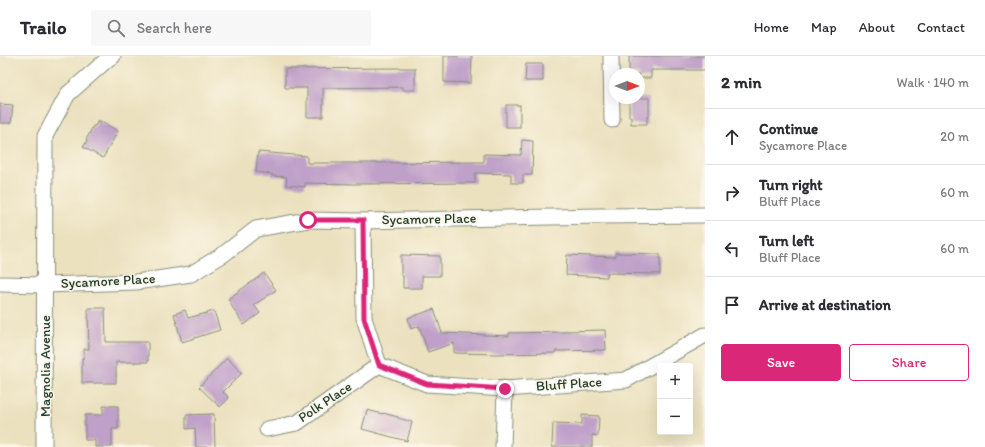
<!DOCTYPE html>
<html lang="en">
<head>
<meta charset="utf-8">
<style>
	body { margin:0; font-family:Itim,sans-serif; background:#f7f7f7; color:#2b2b33 }
	.controls { position:absolute; right:12px; bottom:12px; display:grid; overflow:hidden; border-radius:4px; box-shadow:0 4px 16px #0002 }
	.controls button { width:36px; height:36px; display:grid; place-items:center; padding:0; border:0; border-bottom:1px solid #e1e1e2; background:#fff; color:#2b2b33; font:20px sans-serif }
	.compass { position:absolute; left:609px; top:12px; width:36px; height:36px; border-radius:50%; background:#fff; box-shadow:0 4px 16px #0002; rotate:90deg }
	.stop { position:absolute; width:12px; height:12px; margin:-9px; border:3px solid #db2777; border-radius:50%; background:#fff }
	.stop.end { background:#db2777; border-color:#fff; box-shadow:0 1px 4px #0008 }
	.list { margin:0; padding:0; list-style:none }
	h2 { display:flex; justify-content:space-between; align-items:center; height:52px; margin:0; padding:0 16px; font-size:17px }
	h2 small { font-size:13px; font-weight:400; color:#7c7c81 }
	.list li { display:grid; grid-template-columns:26px 1fr auto; gap:12px; align-items:center; box-sizing:border-box; height:56px; padding:0 16px; border-top:1px solid #e1e1e2 }
	.list b { display:block; font-size:15px; white-space:nowrap }
	.list p { margin:0; font-size:13px; white-space:nowrap; color:#7c7c81 }
	.list em { font-size:13px; font-style:normal; color:#7c7c81 }
	.actions { display:flex; gap:8px; padding:12px 16px }
	.actions a { flex:1; padding:9px 0; border:1px solid #db2777; border-radius:4px; text-align:center; font-size:14px; color:#db2777 }
	.actions .main { background:#db2777; color:#fff }
	.icon { flex:none; width:22px; height:22px; fill:none; stroke:currentColor; stroke-width:2; stroke-linecap:round; stroke-linejoin:round }
	.map { position:relative; flex:none; width:705px; height:391px; overflow:hidden }
	header { display:flex; align-items:center; gap:24px; box-sizing:border-box; height:56px; padding:0 20px; background:#fff; border-bottom:1px solid #e1e1e2 }
	header strong { font-size:19px }
	nav { display:flex; gap:22px; margin-inline-start:auto; font-size:14px }
	.search { width:280px; height:36px; background:#f7f7f7; display:flex; align-items:center; gap:10px; box-sizing:border-box; padding:0 14px; border-radius:4px; color:#7c7c81; font-size:15px }
	main { display:flex }
	aside { flex:1; background:#fff }
	.map>svg:first-child { display:block }
</style>
</head>
<body>
<header>
<strong>Trailo</strong>
<div class="search"><svg class="icon" aria-label="search" viewBox="0 0 24 24"><circle cx="10" cy="10" r="6"/><path d="M15 15l6 6"/></svg>Search here</div>
<nav><a>Home</a><a>Map</a><a>About</a><a>Contact</a></nav>
</header>
<main>
<div class="map">
<svg width="705" height="391" viewBox="0 0 705 391">
	<rect width="100%" height="100%" fill="#fcf5e5"/>
	<filter id="ink" filterUnits="userSpaceOnUse"><feTurbulence type="fractalNoise" baseFrequency=".025" numOctaves="2"/><feDisplacementMap in="SourceGraphic" scale="8" xChannelSelector="R" yChannelSelector="G"/><feConvolveMatrix kernelMatrix="1 2 1 2 8 2 1 2 1" color-interpolation-filters="sRGB"/></filter>
	<filter id="wash" filterUnits="userSpaceOnUse"><feTurbulence type="fractalNoise" baseFrequency=".012" numOctaves="4" result="noise"/><feDisplacementMap in="SourceGraphic" scale="16" xChannelSelector="R" yChannelSelector="G"/><feGaussianBlur stdDeviation="0.9" result="paint"/><feColorMatrix in="noise" values="0 0 0 0 0 0 0 0 0 0 0 0 0 0 0 0 0 1.4 0 .05"/><feComposite in="paint" operator="in"/></filter>
	<g filter="url(#wash)">
		<rect width="100%" height="100%" fill="#ebe1bf"/>
		<g id="blocks">
			<g fill="#bfa0c9">
				<path d="M444,0H472L471,27L444,26Z"/>
				<path d="M629,0H705V14H651V22H639V18H629Z"/>
				<path d="M526,8H543V25H525Z"/>
				<path d="M396,12H415V34H403V31L323,32V61H307V32H285V13Z"/>
				<path d="M629,42H649V61H647V68H631V61H629Z"/>
				<path d="M0,48L13,49L11,67H0Z"/>
				<rect x="506" y="49" width="14" height="22"/>
				<path d="M98,64L118,75L103,102L83,91L87,85L86,84L93,70H95Z"/>
				<path d="M522,84L533,85L532,119H523V127H511V118L475,117V127L355,128L305,127V131L286,129L287,121L272,120V118L256,116L258,96L307,100V107H370L484,106V98L521,99Z"/>
				<path d="M615,197L660,198V218L607,217V221L566,219L567,199L615,201Z"/>
				<path d="M401,199L440,200V220H422V232H403V220H401Z"/>
				<path d="M264,217L276,234L254,249L260,257L244,269L231,249H232L228,243Z"/>
				<path d="M88,252H105L106,286H148V306H116V327H82V302H84V293H89Z"/>
				<path d="M434,253L442,277L509,280V277L565,276V275L605,274L606,294L555,295V297L496,298L454,297V287L428,296L419,270L411,273L408,262Z"/>
				<path d="M185,254L188,262L214,255L220,274L182,286L174,258Z"/>
				<path d="M227,302L242,317L223,336L229,342L220,351L199,331Z"/>
				<path d="M103,350H118V373H112V391H95V384H85V359H103Z"/>
				<path d="M367,354L383,358V357L398,361V362L412,366L407,385L362,373Z"/>
				<path d="M214,358L215,391H196L195,372L186,373V359Z"/>
				<path d="M582,359L599,360L598,380L592,379V391H552L553,367L582,368Z"/>
			</g>
		</g>
	</g>
	<g filter="url(#ink)">
		<use href="#blocks" fill-opacity="0" stroke="#858f7a" stroke-width="1"/>
		<g fill="none" stroke-linecap="round" stroke-linejoin="round">
			<defs>
				<g id="street">
					<path d="M611,0L612,64"/>
					<path d="M363,165L364,262L379,309"/>
					<path d="M0,228L45,229L136,226L191,218L224,198L256,173L308,164L363,165L600,160L705,159"/>
					<path d="M379,309L427,328L505,333L626,324L705,279"/>
					<path d="M267,373L297,367L379,309"/>
					<path d="M44,391L45,80L68,38L109,2L113,0"/>
					<path d="M503,391L505,333"/>
				</g>
			</defs>
			<use href="#street" stroke="#858f7a" stroke-width="17"/>
			<use href="#street" stroke="#fff" stroke-width="15"/>
		</g>
	</g>
	<g fill="none" stroke-linecap="round" stroke-linejoin="round" filter="url(#ink)">
		<path stroke="#db2777" stroke-width="5" d="M308,164H363L364,262L379,309L427,328L505,333"/>
	</g>
	<g text-anchor="middle" dominant-baseline="central" stroke-width="3" stroke-linejoin="round" paint-order="stroke">
		<g font-size="14" fill="#1f3d34" stroke="#fcf5e5">
			<text transform="translate(429 163) rotate(-1)">Sycamore Place</text>
			<text transform="translate(108 225) rotate(-3)">Sycamore Place</text>
			<text transform="translate(45 310) rotate(-90)">Magnolia Avenue</text>
			<text transform="translate(569 328) rotate(-4)">Bluff Place</text>
			<text transform="translate(325 346) rotate(-34)">Polk Place</text>
		</g>
	</g>
</svg>
<div class="controls">
<button>+</button>
<button>−</button>
</div>
<svg class="compass" viewBox="-18 -18 36 36"><path d="M0-13l5 13h-10z" fill="#e53935"/><path d="M0 13l5-13h-10z" fill="#7c7c81"/></svg>
<div class="stop" style="left:308px;top:164px"></div>
<div class="stop end" style="left:505px;top:333px"></div>
</div>
<aside>
<h2>2 min<small>Walk · 140 m</small></h2>
<ul class="list">
<li><svg class="icon" aria-label="ahead" viewBox="0 0 24 24"><path d="M12 20V5M6 11l6-6 6 6"/></svg><div><b>Continue</b><p>Sycamore Place</p></div><em>20 m</em></li>
<li><svg class="icon" aria-label="right" viewBox="0 0 24 24"><path d="M7 20v-9h11M14 6l5 5-5 5"/></svg><div><b>Turn right</b><p>Bluff Place</p></div><em>60 m</em></li>
<li><svg class="icon" aria-label="left" viewBox="0 0 24 24"><path d="M17 20v-9H6M10 6l-5 5 5 5"/></svg><div><b>Turn left</b><p>Bluff Place</p></div><em>60 m</em></li>
<li><svg class="icon" aria-label="arrive" viewBox="0 0 24 24"><path d="M6 21V4h12l-3 4 3 4H6"/></svg><div><b>Arrive at destination</b></div></li>
</ul>
<div class="actions"><a class="main">Save</a><a>Share</a></div>
</aside>
</main>
</body>
</html>
